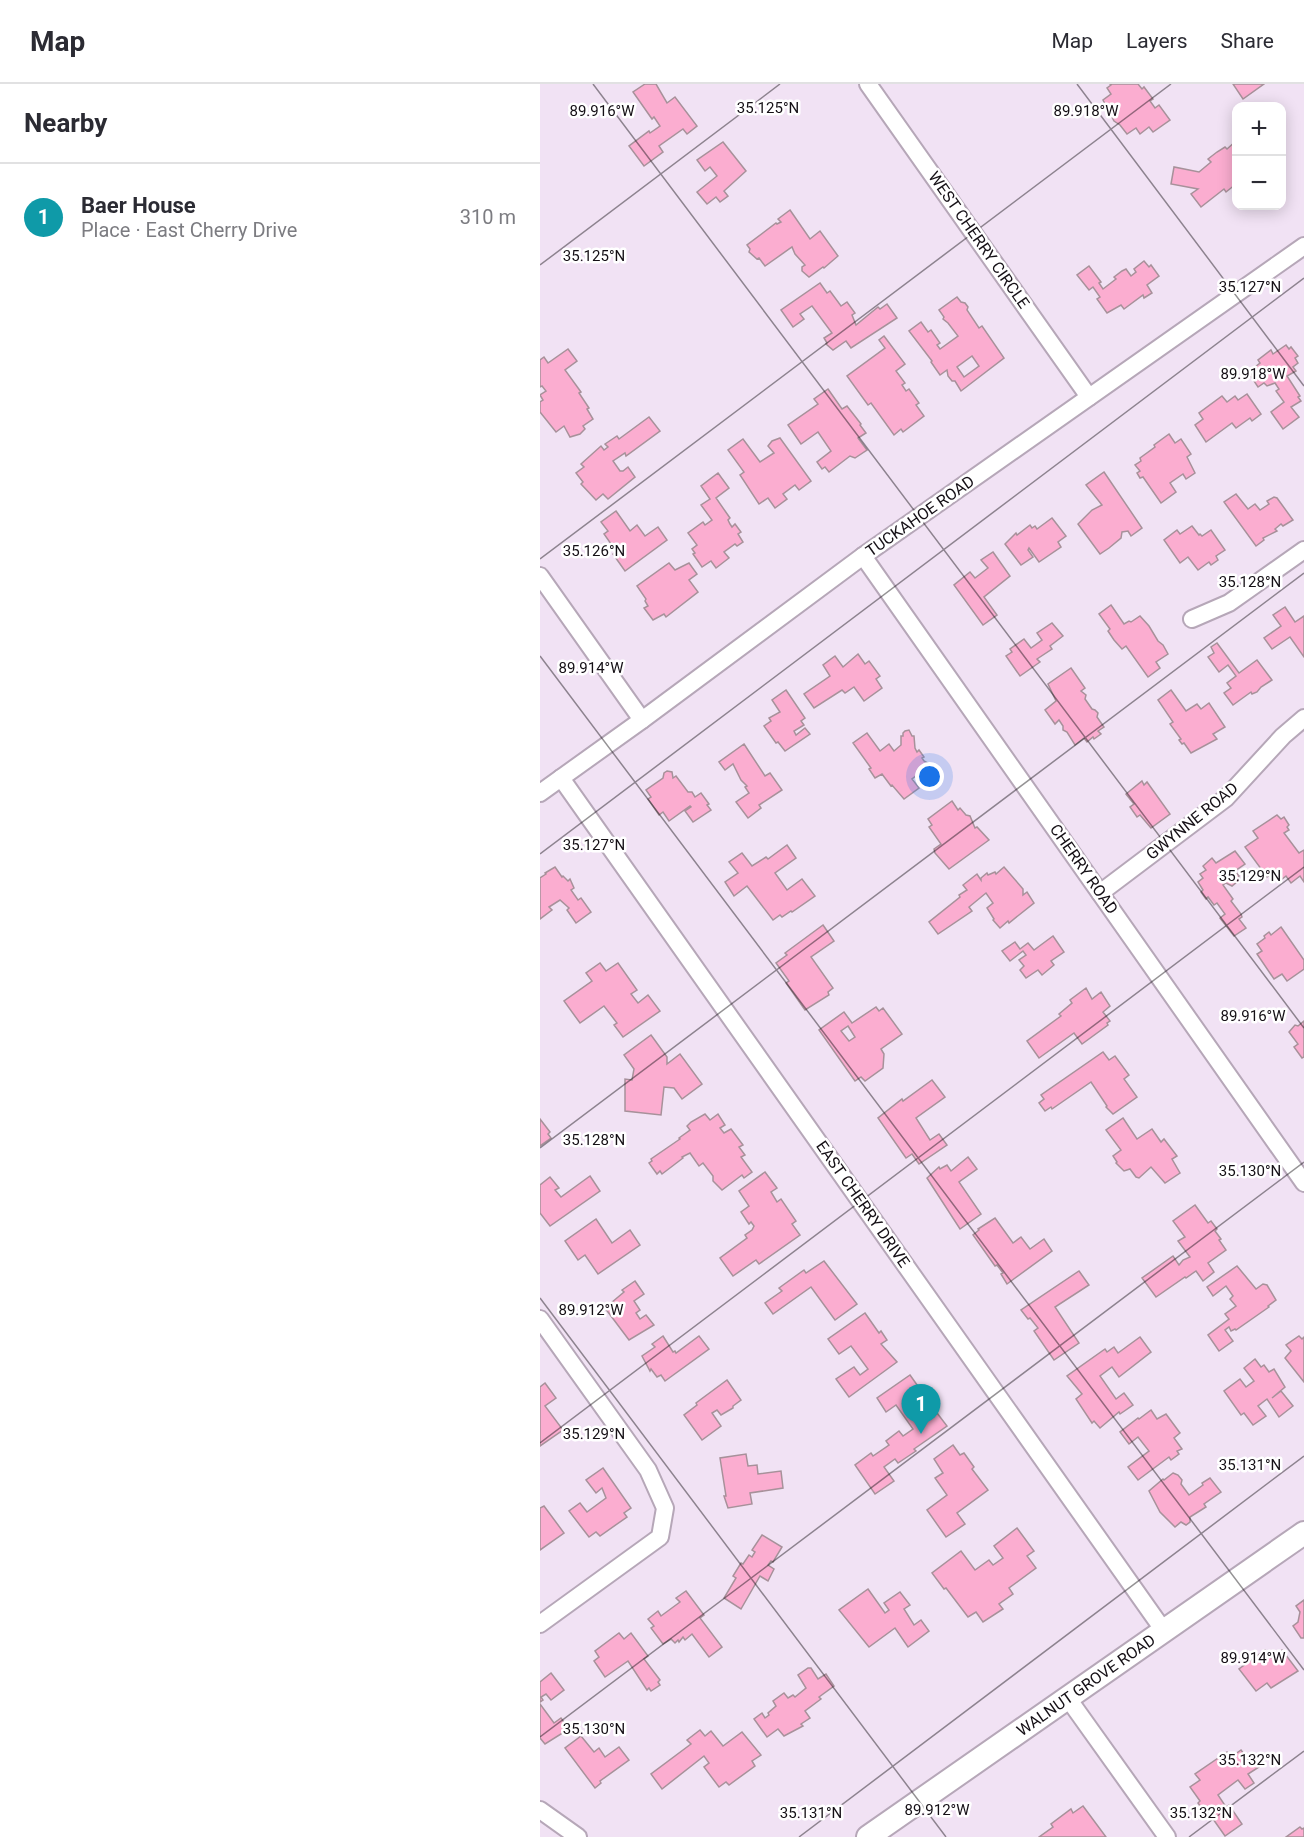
<!DOCTYPE html>
<html lang="en">
<head>
<meta charset="utf-8">
<style>
	body { margin:0; font-family:Roboto,sans-serif; background:#f7f7f7; color:#2b2b33 }
	.controls { position:absolute; right:18px; top:18px; display:grid; overflow:hidden; border-radius:12px; box-shadow:0 3px 15px #0003 }
	.controls button { width:54px; height:54px; display:grid; place-items:center; padding:0; border:0; border-bottom:2px solid #e1e1e2; background:#fff; color:#2b2b33; font:30px sans-serif }
	.you { position:absolute; left:390px; top:693px; width:21px; height:21px; margin:-15px; border:4px solid #fff; border-radius:50%; background:#1a73e8; box-shadow:0 0 0 9px #1a73e833 }
	.badge { display:grid; place-items:center; width:39px; height:39px; border-radius:50%; background:#85832c; color:#fff; font-size:20px; font-weight:700 }
	.pin { position:absolute; translate:-50% -50px; filter:drop-shadow(0 2px 3px #0008) }
	.pin::after { content:''; position:absolute; top:32px; width:21px; height:18px; background:inherit; clip-path:polygon(0 0,100% 0,50% 100%) }
	.list { margin:0; padding:0; list-style:none }
	h2 { display:flex; justify-content:space-between; align-items:center; height:78px; margin:0; padding:0 24px; font-size:26px }
	h2 small { font-size:20px; font-weight:400; color:#7c7c81 }
	.list li { display:grid; grid-template-columns:39px 1fr auto; gap:18px; align-items:center; box-sizing:border-box; height:108px; padding:0 24px; border-top:2px solid #e1e1e2 }
	.list b { display:block; font-size:22px; white-space:nowrap }
	.list p { margin:0; font-size:20px; white-space:nowrap; color:#7c7c81 }
	.list em { font-size:20px; font-style:normal; color:#7c7c81 }
	.map { position:relative; flex:none; width:764px; height:1753px; overflow:hidden }
	header { display:flex; align-items:center; gap:36px; box-sizing:border-box; height:84px; padding:0 30px; background:#fff; border-bottom:2px solid #e1e1e2 }
	header strong { font-size:28px }
	nav { display:flex; gap:33px; margin-inline-start:auto; font-size:21px }
	main { display:flex }
	aside { flex:1; background:#fff }
	.map>svg:first-child { display:block }
</style>
</head>
<body>
<header>
<strong>Map</strong>
<nav><a>Map</a><a>Layers</a><a>Share</a></nav>
</header>
<main>
<aside>
<h2>Nearby<small></small></h2>
<ul class="list">
<li><span class="badge" style="background:#0f9aa8">1</span><div><b>Baer House</b><p>Place · East Cherry Drive</p></div><em>310 m</em></li>
</ul>
</aside>
<div class="map">
<svg width="764" height="1753" viewBox="0 0 764 1753">
	<rect width="100%" height="100%" fill="#f1e2f4"/>
	<g fill="#fbadd0" stroke="#a7919a" stroke-width="1.5" fill-rule="evenodd">
		<path d="M105,0H116L127,19L135,13L157,42L147,50L143,45L119,62L123,68L104,82L89,62L109,47L110,49L120,42L114,33L112,35L93,8Z"/>
		<path d="M570,0H598L602,5L604,3L613,15L610,17L615,24L619,21L630,36L613,48L609,43L600,50L596,44L587,50L580,41L574,37L563,16L571,10L567,4L571,1Z"/>
		<path d="M693,0H724L703,15Z"/>
		<path d="M696,57V100L686,108L684,105L661,123L651,110L658,105L631,100L634,83L659,88L671,78L668,75L677,68L685,63L687,65Z"/>
		<path d="M183,58L206,87L184,107L188,112L180,118L176,113L167,120L157,108L177,92L170,83L165,87L157,76Z"/>
		<path d="M250,126L270,155L280,147L298,172L284,184L283,183L269,193L262,187V183L265,181L255,170L252,163L225,182L219,174L217,175L209,168L210,165L207,161L236,139L237,140L241,138L238,135Z"/>
		<path d="M604,177L609,183L611,181L619,192L607,201L612,209L604,214L603,211L584,225L581,221L567,229L557,215L560,213L553,203L549,206L537,191L549,182L561,198L559,199L563,205L576,195L574,193L582,187L586,185L591,192L596,188L594,185Z"/>
		<path d="M280,199L287,209L290,207L301,222L307,218L315,229L312,231L316,241L338,223L340,225L347,220L357,234L311,264L306,257L293,266L286,260L287,259L284,254L292,249L272,222L260,230L264,235L253,243L241,226Z"/>
		<path d="M417,213L421,218L425,219L428,223L427,226L439,244L442,242L464,274L421,307L415,297H412L408,292L407,286L400,291L391,278L392,277L369,247L381,238L388,248L391,246L400,259L397,261L400,265L418,252L408,239L403,235L404,233L399,226ZM432,272L439,282L424,293L417,283Z"/>
		<path d="M344,252L365,280L356,287L365,299L362,301L366,307L369,305L379,319L376,321L384,332L363,348L361,345L354,351L331,319L328,321L307,292L345,264L339,256Z"/>
		<path d="M746,261L749,265L751,263L758,272L755,274L758,279L753,283L756,287L747,292L760,312L758,313L761,317L751,323L759,333L743,345L731,328L744,318L736,307L739,305L735,299L727,302L724,299L718,303L710,291L718,286L715,283L720,279L718,276L731,266L733,270Z"/>
		<path d="M28,265L37,277L25,286L41,308L39,309L49,324L47,325L53,335L43,342L45,345L40,350L30,353L24,342L16,348L0,328V318L3,316L0,311L6,307L2,302L0,303V276L4,273L8,279Z"/>
		<path d="M288,305L302,325L307,322L321,340L320,341L326,349L318,354L327,366L315,374L310,372L289,388L285,383L282,385L277,378L291,367L278,348L261,360L248,341L278,320L274,315Z"/>
		<path d="M707,310L721,330L712,337L710,334L696,344L692,339L666,358L655,341L663,335L659,329L682,312L687,318L695,312L698,316Z"/>
		<path d="M109,333L120,347L86,372L85,369L73,377L80,387H83L88,383L95,393L68,415L63,410L56,416L41,400L43,398L36,389L44,383L41,380L61,362L64,366L68,363L65,360L77,352L79,355Z"/>
		<path d="M629,350L635,359L641,355L651,370L647,373L655,389L646,395L643,390L630,399L636,408L621,419L603,393L600,394L597,389L600,387L595,381L601,377L600,374L615,363L614,361Z"/>
		<path d="M240,354L271,397L259,406L255,401L243,410L247,415L235,424L228,414L219,420L200,391L204,388L188,366L203,355L220,378L234,369L228,362L232,357Z"/>
		<path d="M564,388L602,444L591,452L588,447L582,448L581,454L569,464L560,470L538,440L552,426L562,421L546,401Z"/>
		<path d="M178,389L189,404L176,414L190,434L188,436L190,440L192,443L195,440L201,448L198,450L203,458L197,462L195,460L184,468L189,474L176,484L171,477L162,483L153,470L155,469L152,465L157,461L148,449L163,438L165,441L172,436L161,421L170,415L161,402Z"/>
		<path d="M696,410L708,425L715,420L720,426L729,420L727,417L734,413L737,414L753,436L743,442L741,440L735,445L737,447L723,454L724,456L716,462L684,418Z"/>
		<path d="M76,427L90,447L97,441L105,452L118,443L127,456L85,487L73,470L76,467L64,450L68,447L61,438Z"/>
		<path d="M512,434L526,452L518,458L521,463L499,478L489,464L488,466L493,473L481,481L465,460L476,449L477,451L490,441L492,444L495,442L497,445Z"/>
		<path d="M652,442L659,451L660,450L662,452L671,446L685,466L676,472L678,476L671,481L669,478L658,486L648,473L640,479L624,456L637,446L640,450Z"/>
		<path d="M453,468L470,492L444,513L457,531L443,541L414,501L430,488L435,494L448,484L441,476Z"/>
		<path d="M129,479L135,486L149,479L157,490L149,496L158,508L126,533L124,530L113,536L104,524L108,522L105,517L106,515L97,502Z"/>
		<path d="M571,521L584,540L589,537L591,538L600,532L609,542L618,557L623,561L628,570L616,578L620,584L608,593L586,562L582,565L574,556L568,547L570,545L559,530Z"/>
		<path d="M745,523L755,538L764,532V573L750,553L732,565L724,554L741,542L733,531Z"/>
		<path d="M512,539L523,552L510,562L512,565L497,575L500,578L480,592L466,572L472,568L470,565L484,555L491,564L502,556L497,549Z"/>
		<path d="M677,559L699,589L717,576L732,596L721,603L717,608L712,610L711,608L693,621L684,609L691,604L687,599L696,592L688,581L679,588L668,573L674,569L671,563Z"/>
		<path d="M318,570L325,580L329,577L340,592L336,595L342,604L324,617L314,603L305,609L302,606L274,624L264,610L290,592L283,581L295,572L303,583Z"/>
		<path d="M531,584L545,604L541,607L546,611L545,615L552,625L555,626L558,629L557,633L564,643L558,647L561,650L554,655L553,653L547,658L544,654L535,661L527,648L523,646V642L519,636L515,640L505,626L516,617L508,600Z"/>
		<path d="M246,606L265,634L261,637L264,641L254,647L256,651L265,644L270,650L245,667L238,658L236,659L224,642L231,637L229,634L240,628L232,616Z"/>
		<path d="M631,606L646,627L657,620L661,625L669,619L685,643L673,650L677,655L651,669L644,659L642,660L639,656L641,655L630,640L633,638L618,616Z"/>
		<path d="M369,646L372,652H374L375,664L377,668L379,666L384,673L382,674L384,677L395,683L388,698L376,692L372,695L379,704L364,715L352,701L351,702L342,690L335,694L329,685L331,684L313,659L327,649L340,667L349,660L354,667L361,661V652H363V649L365,647Z"/>
		<path d="M204,660L225,692L230,689L242,706L219,721L221,724L208,734L196,718L209,709L205,703L207,702L201,696L193,680L185,686L179,678Z"/>
		<path d="M127,687L132,688L133,694L136,692L148,708H152L155,713L161,709L169,720L167,721L171,726L153,738L145,727L151,723L150,722L129,737L123,728L119,731L108,715L111,713L106,706L123,694L124,689Z"/>
		<path d="M602,697L604,701L607,698L630,730L611,744L600,731L597,733L590,723L594,720L586,710Z"/>
		<path d="M412,717L418,726L420,724L426,731L430,732L435,744L437,743L449,756L409,785L395,769L394,765L401,760L389,743L392,741L388,735Z"/>
		<path d="M737,731L741,735L744,733L749,741L747,743L749,746L744,749L759,769L764,766V798L760,792L751,799L746,792L741,796L735,788L727,793L705,763L718,754L713,747Z"/>
		<path d="M247,761L256,774L235,789L247,806L262,795L275,812L252,828L251,827L242,833L240,831L233,836L207,802L194,812L185,798L198,789L189,778L202,769L212,782L226,773L228,775Z"/>
		<path d="M695,767L705,780L695,787L699,792L698,797L692,802L686,799L683,801L693,815L691,817L701,830L702,833L699,835L706,844L694,852L680,834L685,830L677,819L674,821L668,813L666,815L661,808L663,806L658,798L663,794L660,790L666,786L663,782L672,774L676,779Z"/>
		<path d="M15,783L22,793L23,792L28,797L30,795L34,804L31,806L38,816L41,814L51,828L36,839L27,826L29,824L20,816L9,823L12,826L0,835V794L6,790L5,789Z"/>
		<path d="M464,783L483,805V811L487,808L494,819L469,839L468,837L460,844L453,836L454,835L447,824L453,819L446,809L429,823L432,827L398,850L389,838L420,813L419,811L427,806L423,801L437,790L441,796V794L447,789L448,791L455,788L456,790Z"/>
		<path d="M283,841L294,857L271,873L293,904L288,908L289,911L265,926L246,899L249,897L236,879L247,871L245,869Z"/>
		<path d="M741,843L764,876V885L747,897L742,890L734,895L717,870L722,867L717,860L725,854L724,852L729,848L731,851Z"/>
		<path d="M513,852L524,868L511,877L514,881L502,891L498,886L486,894L480,886L484,882L479,876L486,871L483,867L470,877L462,867L475,858L480,865L488,859L494,866Z"/>
		<path d="M60,879L66,887L78,879L97,906L91,910L98,919L108,911L120,927L83,953L74,941L77,939L64,922L40,939L24,917L52,897L46,889Z"/>
		<path d="M546,904L552,915L561,908L570,922L563,928L570,937L567,939L568,941L542,960L534,949L499,974L487,957L521,932L519,930L532,919L530,916Z"/>
		<path d="M336,923L339,927L343,924L362,950L341,965L344,970L343,984L325,997L321,993L315,997L279,946L304,928L312,939ZM308,942L315,953L309,957L301,947Z"/>
		<path d="M764,937V973L762,974L754,963L758,960L749,948L755,941L758,942Z"/>
		<path d="M111,951L127,973V980L140,970L162,1000L142,1015L134,1004L124,1003L121,1031L85,1027V995L92,996L94,985L84,971Z"/>
		<path d="M563,968L569,976L575,972L589,991L584,995L597,1013L573,1030L566,1023L567,1022L551,998L512,1025L511,1023L505,1027L499,1019L504,1015L501,1011Z"/>
		<path d="M392,996L405,1013L376,1034L390,1056L399,1050L407,1061L379,1080L372,1070L366,1074L338,1034L362,1015L363,1017Z"/>
		<path d="M165,1030L170,1036L178,1030L185,1041L180,1044L184,1049L191,1045L203,1061L199,1063L205,1071L201,1073L212,1088L204,1094L202,1091L182,1106L173,1097V1092L163,1079L159,1082L150,1069L142,1073L143,1074L122,1090L120,1087L117,1090L109,1079L112,1077L111,1075L140,1055L139,1054L150,1046L147,1042L151,1038Z"/>
		<path d="M583,1034L597,1055L612,1045L621,1058L624,1055L637,1072L632,1075L640,1089L625,1099L611,1083L599,1094L596,1093L590,1085L584,1087L576,1079L577,1078L573,1072L581,1066L566,1046Z"/>
		<path d="M0,1035L10,1048L8,1050L11,1054L0,1062Z"/>
		<path d="M428,1073L437,1085L419,1098L441,1130L420,1145L387,1094L399,1083L400,1085L407,1081L411,1087Z"/>
		<path d="M225,1088L237,1104L231,1108L237,1118L241,1115L256,1137L252,1140L260,1151L219,1180L216,1176L193,1192L180,1174L207,1154L205,1151L212,1146L214,1142L211,1138L209,1140L201,1128L209,1122L199,1107Z"/>
		<path d="M50,1092L60,1107L10,1142L0,1129V1101L10,1093L19,1104L15,1106L21,1113Z"/>
		<path d="M655,1121L668,1139L671,1137L677,1145L675,1147L681,1155L679,1156L686,1166L668,1179L674,1188L663,1197L656,1187L646,1194L645,1193L616,1213L602,1194L633,1172L639,1181L643,1176L650,1173L638,1157L645,1153L633,1137Z"/>
		<path d="M455,1134L473,1159L481,1153L490,1165L504,1155L512,1167L467,1200L461,1190L463,1189L457,1181L455,1182L433,1151L439,1146L438,1145Z"/>
		<path d="M56,1135L72,1159L90,1146L100,1161L58,1190L45,1171L38,1176L25,1157Z"/>
		<path d="M284,1177L317,1220L295,1236L271,1203L233,1230L225,1219L242,1207L239,1204L264,1186L266,1189Z"/>
		<path d="M697,1182L716,1205L723,1200L727,1201L736,1216L728,1222L729,1223L696,1246L695,1245L691,1247L689,1243L685,1246L693,1257L679,1267L668,1251L689,1235L685,1230L696,1222L690,1215L693,1212L686,1202L673,1212L667,1203Z"/>
		<path d="M539,1187L549,1201L515,1223L539,1259L514,1276L494,1247L498,1244L490,1234L488,1235L481,1226Z"/>
		<path d="M95,1197L104,1210L94,1217L100,1226L96,1229L100,1235L106,1231L114,1241L89,1256L65,1224L84,1208L82,1206Z"/>
		<path d="M325,1229L339,1249L341,1247L347,1256L341,1260L357,1278L309,1313L296,1295L314,1283L320,1291L328,1285L311,1262L299,1270L288,1255Z"/>
		<path d="M123,1252L133,1268L135,1267L136,1269L159,1252L169,1265L125,1297L121,1291L117,1293L111,1285L110,1287L102,1272L115,1263L112,1260Z"/>
		<path d="M759,1252L762,1255L764,1253V1298L745,1274L751,1267L746,1261Z"/>
		<path d="M600,1253L611,1268L579,1293L572,1283L560,1292L576,1315L584,1309L593,1321L580,1330L579,1328L560,1344L554,1337L552,1339L536,1315L542,1310L527,1292L565,1265L567,1268L574,1263L578,1269Z"/>
		<path d="M715,1275L721,1283L724,1281L729,1288L734,1285L745,1303L732,1314L741,1307L753,1322L739,1333L727,1315L718,1322L726,1332L713,1341L704,1329L701,1331L684,1307L700,1295L706,1303L714,1297L704,1284Z"/>
		<path d="M370,1291L387,1315L385,1317L395,1331L397,1329L407,1342L374,1365L376,1367L358,1379L355,1375L344,1383L354,1397L335,1410L315,1381L331,1369L333,1372L349,1361L346,1357L359,1347L363,1352L373,1345L356,1321L346,1328L337,1314Z"/>
		<path d="M187,1296L201,1316L193,1322V1324L181,1331L177,1326L172,1329L181,1342L162,1356L144,1331L157,1321L156,1319Z"/>
		<path d="M5,1299L16,1314L5,1322L23,1346L0,1362V1303Z"/>
		<path d="M611,1326L617,1335L626,1330L640,1349L634,1354L642,1365L637,1367L639,1370L631,1376L629,1373L598,1396L588,1383L609,1367L598,1353L589,1360L580,1348L598,1334L599,1335Z"/>
		<path d="M413,1361L420,1371L424,1369L434,1383L432,1385L448,1406L417,1429L425,1440L406,1453L387,1426L407,1411L395,1394L403,1389L394,1375Z"/>
		<path d="M206,1370L208,1382L217,1381L218,1390L241,1387L243,1404L210,1409L212,1420L188,1424L184,1412H186L180,1374Z"/>
		<path d="M63,1384L91,1424L84,1429L87,1433L60,1452L56,1448L49,1453L29,1427L40,1419L47,1428L66,1414L62,1404L56,1409L46,1396Z"/>
		<path d="M633,1389L638,1391L642,1396L641,1400L649,1411L663,1401L662,1399L670,1394L681,1408L664,1420L666,1423L650,1433V1438L646,1441L641,1438L635,1443L620,1428L609,1407L623,1395L624,1396Z"/>
		<path d="M4,1422L24,1449L0,1466V1424Z"/>
		<path d="M477,1444L494,1467L487,1472L496,1484L469,1504L473,1510L459,1520L463,1525L443,1538L436,1528L428,1533L406,1504L404,1505L392,1489L421,1467L435,1486L449,1476L453,1481L463,1474L454,1462Z"/>
		<path d="M222,1451L242,1463L233,1478L231,1477L228,1481L234,1485L228,1497L220,1492L201,1525L184,1514L196,1494L193,1492L201,1479L203,1480L209,1471L212,1473L215,1468L212,1466Z"/>
		<path d="M328,1505L345,1529L349,1526L344,1519L360,1508L370,1521L364,1525L374,1541L381,1536L389,1547L368,1563L355,1544L329,1563L299,1526Z"/>
		<path d="M146,1507L164,1531L160,1534L182,1563L169,1573L152,1550L145,1556L143,1553L139,1558L138,1556L135,1559L131,1555L123,1560L111,1544L114,1542L108,1535L118,1527L121,1532L140,1518L136,1514Z"/>
		<path d="M764,1516V1554H761L753,1542L758,1538L760,1528L756,1522Z"/>
		<path d="M79,1549L84,1555L91,1549L108,1572L104,1575L120,1596L118,1598L120,1601L111,1607L109,1604L107,1606L88,1577L65,1593L54,1577L59,1573L55,1567Z"/>
		<path d="M725,1566L731,1574L742,1566L758,1587L731,1604L727,1599L716,1607L699,1585Z"/>
		<path d="M268,1584H271L278,1595L286,1590L294,1602L279,1613L281,1615L265,1627L270,1634L261,1640L263,1642L244,1652L238,1645L227,1653L214,1635L222,1629L225,1634L229,1631L228,1629L236,1622L233,1617L244,1609L248,1614L253,1611L255,1613L266,1604L258,1591Z"/>
		<path d="M11,1589L24,1606L11,1616L6,1610L1,1613L3,1616L0,1618V1598Z"/>
		<path d="M0,1620L14,1639L21,1634L29,1645L5,1660L0,1654Z"/>
		<path d="M160,1646L165,1652L171,1647L183,1662L202,1648L221,1671L212,1677L215,1682L189,1701L186,1698L179,1703L164,1683L169,1679L164,1672L122,1705L111,1690L151,1660L147,1656Z"/>
		<path d="M41,1652L54,1668L59,1664L65,1673L79,1663L89,1676L60,1697L61,1699L55,1704L25,1664Z"/>
		<path d="M701,1666L708,1676L712,1673L719,1683L708,1690L714,1699L705,1705L698,1696L678,1711L686,1723L689,1721L702,1740L685,1752L666,1725L664,1727L658,1719L660,1717L650,1703L660,1696L655,1690L687,1668L691,1673Z"/>
		<path d="M543,1722L566,1753H499L513,1743L511,1740L531,1725L533,1729Z"/>
		<path d="M760,1743L762,1745L764,1744V1753H746Z"/>
	</g>
	<g fill="none" stroke-linecap="round" stroke-linejoin="round">
		<defs>
			<g id="minor">
				<path d="M328,0L549,313"/>
				<path d="M323,472L764,1099"/>
				<path d="M0,492L102,636"/>
				<path d="M652,535L689,519L764,466"/>
				<path d="M21,694L624,1547"/>
				<path d="M0,709L102,636L323,472L764,162"/>
				<path d="M560,809L686,714L743,652L764,634"/>
				<path d="M0,1235L108,1386L125,1424L120,1453L0,1540"/>
				<path d="M527,1613L627,1753"/>
				<path d="M0,1726L38,1753"/>
			</g>
			<path id="secondary" d="M328,1753L764,1449"/>
		</defs>
		<use href="#minor" stroke="#b6a7b8" stroke-width="20"/>
		<use href="#secondary" stroke="#b6a7b8" stroke-width="26"/>
		<use href="#minor" stroke="#fff" stroke-width="16"/>
		<use href="#secondary" stroke="#fff" stroke-width="22"/>
	</g>
	<path fill="none" stroke="#140f15" stroke-width="1.5" stroke-opacity="0.45" d="M53,0L764,944M537,0L764,302M0,181L240,0M0,475L631,0M0,572L764,1586M0,770L764,194M0,1064L764,489M0,1214L406,1753M0,1359L764,783M0,1653L764,1078M259,1753L764,1372M649,1753L764,1667"/>
	<g text-anchor="middle" dominant-baseline="central" stroke-width="5" stroke-linejoin="round" paint-order="stroke">
		<g font-size="16" fill="#140f15" stroke="#fff">
			<text transform="translate(439 156) rotate(55)">WEST CHERRY CIRCLE</text>
			<text transform="translate(380 432) rotate(-35)">TUCKAHOE ROAD</text>
			<text transform="translate(652 737) rotate(-39)">GWYNNE ROAD</text>
			<text transform="translate(544 785) rotate(55)">CHERRY ROAD</text>
			<text transform="translate(323 1120) rotate(55)">EAST CHERRY DRIVE</text>
			<text transform="translate(546 1601) rotate(-35)">WALNUT GROVE ROAD</text>
		</g>
	</g>
	<g font-size="15" text-anchor="middle" fill="#140f15" stroke="#fff" stroke-width="5" stroke-linejoin="round" paint-order="stroke">
		<text x="228" y="29">35.125°N</text>
		<text x="62" y="32">89.916°W</text>
		<text x="546" y="32">89.918°W</text>
		<text x="54" y="177">35.125°N</text>
		<text x="710" y="208">35.127°N</text>
		<text x="713" y="295">89.918°W</text>
		<text x="54" y="472">35.126°N</text>
		<text x="710" y="503">35.128°N</text>
		<text x="51" y="589">89.914°W</text>
		<text x="54" y="766">35.127°N</text>
		<text x="710" y="797">35.129°N</text>
		<text x="713" y="937">89.916°W</text>
		<text x="54" y="1061">35.128°N</text>
		<text x="710" y="1092">35.130°N</text>
		<text x="51" y="1231">89.912°W</text>
		<text x="54" y="1355">35.129°N</text>
		<text x="710" y="1386">35.131°N</text>
		<text x="713" y="1579">89.914°W</text>
		<text x="54" y="1650">35.130°N</text>
		<text x="710" y="1681">35.132°N</text>
		<text x="397" y="1731">89.912°W</text>
		<text x="271" y="1734">35.131°N</text>
		<text x="661" y="1734">35.132°N</text>
	</g>
</svg>
<div class="controls">
<button>+</button>
<button>−</button>
</div>
<div class="you"></div>
<div class="pin badge" style="left:381px;top:1350px;background:#0f9aa8">1</div>
</div>
</main>
</body>
</html>
